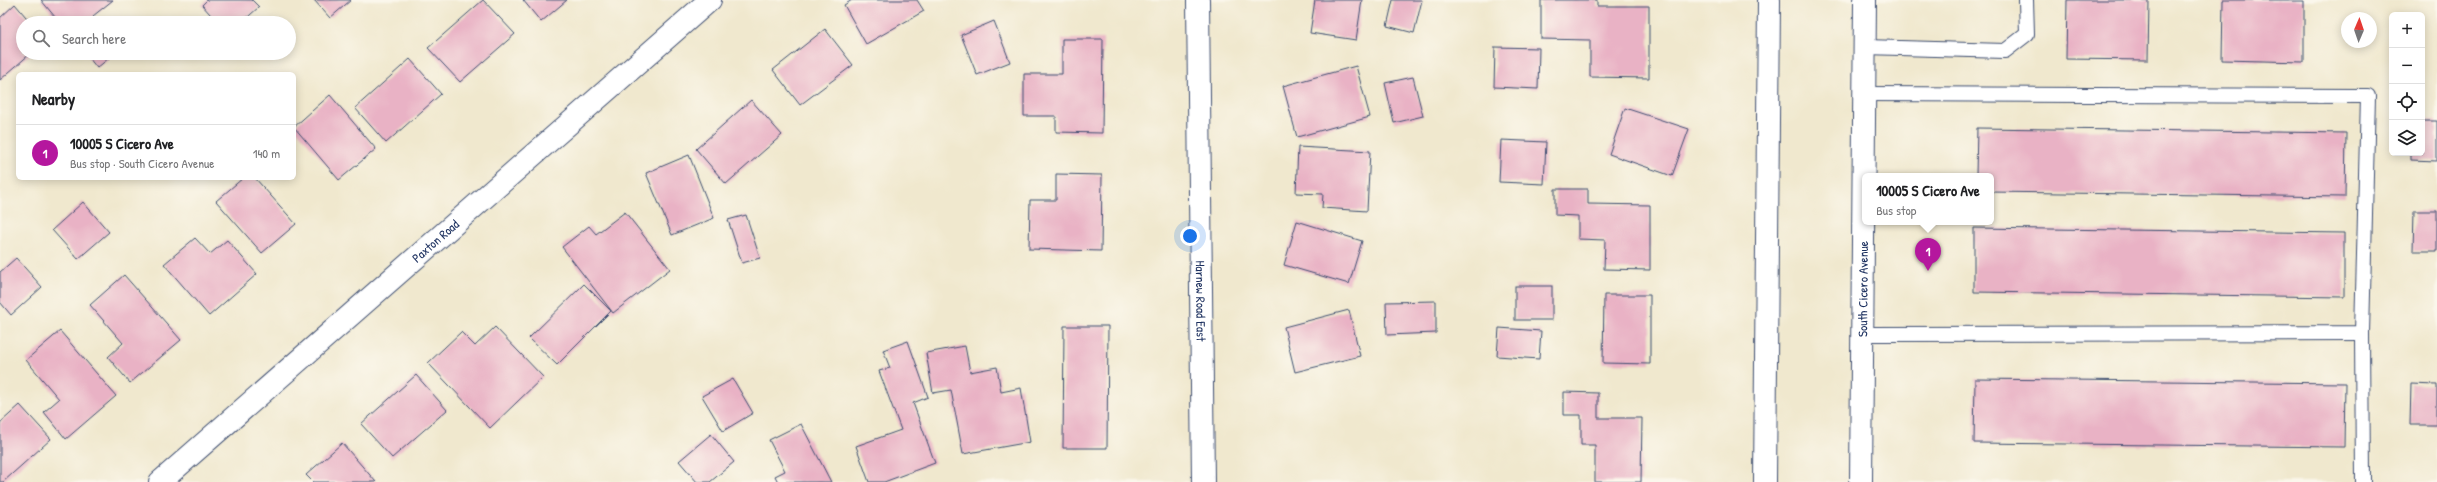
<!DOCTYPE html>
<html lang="en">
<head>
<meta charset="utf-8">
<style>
	body { margin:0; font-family:"Patrick Hand",sans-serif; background:#f6f6f6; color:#202124 }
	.controls { position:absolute; right:12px; top:12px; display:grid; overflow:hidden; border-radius:6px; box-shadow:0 2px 10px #0003 }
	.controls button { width:36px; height:36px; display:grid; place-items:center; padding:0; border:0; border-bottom:1px solid #e0e0e0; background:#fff; color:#202124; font:20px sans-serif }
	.compass { position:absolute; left:2341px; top:12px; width:36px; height:36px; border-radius:50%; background:#fff; box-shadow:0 2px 10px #0003; rotate:2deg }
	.you { position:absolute; left:1190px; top:236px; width:14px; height:14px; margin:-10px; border:3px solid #fff; border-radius:50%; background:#1a73e8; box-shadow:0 0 0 6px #1a73e833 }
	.badge { display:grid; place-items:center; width:26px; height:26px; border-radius:50%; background:#b5179e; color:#fff; font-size:13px; font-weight:700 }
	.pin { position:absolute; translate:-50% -33px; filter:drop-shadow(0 1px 2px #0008) }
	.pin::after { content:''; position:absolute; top:21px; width:14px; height:12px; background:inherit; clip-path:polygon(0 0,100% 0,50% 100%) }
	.popup { position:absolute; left:1862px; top:173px; width:132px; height:52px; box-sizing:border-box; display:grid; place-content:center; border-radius:6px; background:#fff; filter:drop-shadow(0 1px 3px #0005); font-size:13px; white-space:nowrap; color:#757577 }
	.popup b { font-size:15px; color:#202124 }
	.popup::after { content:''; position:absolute; left:50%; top:100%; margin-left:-8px; border:8px solid transparent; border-top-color:#fff }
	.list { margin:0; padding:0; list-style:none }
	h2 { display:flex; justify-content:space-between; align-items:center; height:52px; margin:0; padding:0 16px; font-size:17px }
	h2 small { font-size:13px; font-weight:400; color:#757577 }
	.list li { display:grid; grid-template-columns:26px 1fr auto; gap:12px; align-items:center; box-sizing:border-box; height:56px; padding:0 16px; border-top:1px solid #e0e0e0 }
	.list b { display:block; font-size:15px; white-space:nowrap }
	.list p { margin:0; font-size:13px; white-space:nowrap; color:#757577 }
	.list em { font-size:13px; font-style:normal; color:#757577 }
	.icon { flex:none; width:22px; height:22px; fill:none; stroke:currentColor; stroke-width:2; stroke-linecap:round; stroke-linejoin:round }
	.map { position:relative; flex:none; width:2437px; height:482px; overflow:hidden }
	.search { position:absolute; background:#fff; box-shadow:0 2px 10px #0003; left:16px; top:16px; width:280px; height:44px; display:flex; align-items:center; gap:10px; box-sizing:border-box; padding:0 14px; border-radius:22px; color:#757577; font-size:15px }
	.panel { position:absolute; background:#fff; box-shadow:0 2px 10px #0003; left:16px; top:72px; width:280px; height:108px; border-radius:6px }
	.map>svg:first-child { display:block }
</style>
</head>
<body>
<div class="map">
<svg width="2437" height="482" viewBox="0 0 2437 482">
	<rect width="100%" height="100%" fill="#fbf7ec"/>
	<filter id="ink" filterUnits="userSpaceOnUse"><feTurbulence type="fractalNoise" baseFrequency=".025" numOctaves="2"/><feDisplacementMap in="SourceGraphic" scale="8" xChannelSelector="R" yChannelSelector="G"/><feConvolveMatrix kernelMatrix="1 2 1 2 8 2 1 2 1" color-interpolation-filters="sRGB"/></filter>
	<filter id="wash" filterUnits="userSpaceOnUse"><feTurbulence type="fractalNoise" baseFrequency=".012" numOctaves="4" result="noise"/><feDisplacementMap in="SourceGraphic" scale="16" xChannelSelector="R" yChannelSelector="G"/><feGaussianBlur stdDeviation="0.9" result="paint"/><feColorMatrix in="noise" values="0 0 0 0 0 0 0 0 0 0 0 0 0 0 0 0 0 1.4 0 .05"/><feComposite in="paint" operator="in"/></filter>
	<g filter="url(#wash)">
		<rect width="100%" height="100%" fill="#f0e8ce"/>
		<g id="blocks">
			<g fill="#e9b2c5">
				<path d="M41,0H113L93,16L99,23H60Z"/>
				<path d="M207,0H252L259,7L241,23H218L202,5Z"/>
				<path d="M314,0H351L330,18Z"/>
				<path d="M483,0L515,34L460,82L428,48Z"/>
				<path d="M523,0H567L541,22Z"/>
				<path d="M852,0H917L924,11L866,44L844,5Z"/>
				<path d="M1315,0H1362L1356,40L1310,33Z"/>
				<path d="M1393,0H1422L1414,33L1387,26Z"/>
				<path d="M1541,0H1597V6H1649V78L1590,77V40L1541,39Z"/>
				<path d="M2067,0H2149L2148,60L2066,59Z"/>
				<path d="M2223,0H2304V62L2222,60Z"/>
				<path d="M15,4L31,23H23V53H31L0,80V18Z"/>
				<path d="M994,21L1010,62L977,75L961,35Z"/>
				<path d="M825,29L853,65L800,105L773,70Z"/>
				<path d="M1062,39H1103L1102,133L1056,132V116H1024V74H1062Z"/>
				<path d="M1495,47L1539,48L1538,89L1494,87Z"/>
				<path d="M85,53H115L97,68Z"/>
				<path d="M410,59L441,94L386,143L355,108Z"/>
				<path d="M1356,66L1370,117L1297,137L1283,86Z"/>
				<path d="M1413,77L1423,116L1394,123L1385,83Z"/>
				<path d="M330,95L376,149L339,180L294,127Z"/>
				<path d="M751,100L782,135L726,184L696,149Z"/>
				<path d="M1625,108L1689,129L1672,176L1609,154Z"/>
				<path d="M2422,121H2437V161L2411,160V153H2422Z"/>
				<path d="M1977,128L2346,133L2345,197L1991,192V176H1976Z"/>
				<path d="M1501,140L1546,142L1544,184L1499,182Z"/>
				<path d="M1298,147L1370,151L1367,211L1322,208L1323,194L1296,193Z"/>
				<path d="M689,155L714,218L672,235L646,173Z"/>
				<path d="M1056,174L1102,175L1101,251L1029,249L1030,200H1056Z"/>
				<path d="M243,178H255L296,224L262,253L216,201Z"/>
				<path d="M1555,189H1588V204L1650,205V270L1604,269L1605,240L1578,239V216L1555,215Z"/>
				<path d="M83,202L109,232L78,259L52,230Z"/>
				<path d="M2414,211H2437V251H2413Z"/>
				<path d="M625,212L670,269L613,313L562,247L589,226L596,234Z"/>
				<path d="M746,215L760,258L742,263L728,220Z"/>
				<path d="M1297,221L1362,241L1349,284L1284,265Z"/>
				<path d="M1974,228L2344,233V297L1974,292Z"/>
				<path d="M195,238L210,254L227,240L257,274L209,316L164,264Z"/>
				<path d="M16,258L42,287L11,315L0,302V272Z"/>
				<path d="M124,275L181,340L130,383L108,357L123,343L90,305Z"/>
				<path d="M584,284L611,311L557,365L529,338Z"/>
				<rect x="1515" y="286" width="37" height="34"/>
				<path d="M1604,295H1650V364L1603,363Z"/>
				<path d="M1436,301V333L1387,335L1386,302Z"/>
				<path d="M1349,310L1360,356L1295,372L1284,327Z"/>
				<path d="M1064,326H1108L1107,448H1063Z"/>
				<path d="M495,327L543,377L490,428L428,363L461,332L475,346Z"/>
				<path d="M1499,328L1541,331L1539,359L1497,356Z"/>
				<path d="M60,331L116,396L66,439L44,412L59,399L26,360Z"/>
				<path d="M908,341L928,397L913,403L935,463L884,482H869L856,446L901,430L879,371L890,368L883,350Z"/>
				<path d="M965,346L970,372L997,367L1001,392L1021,388L1030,442L963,454L951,390L933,393L926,353Z"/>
				<path d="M416,375L447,410L392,458L361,424Z"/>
				<path d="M733,379L753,413L723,431L702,396Z"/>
				<path d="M1975,379L2345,383L2344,447L1974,443Z"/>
				<path d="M2411,384L2437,385V425H2410Z"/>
				<path d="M1564,392L1598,393V418H1642L1641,482H1595V445H1581V415H1564Z"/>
				<path d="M20,405L51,439L3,482H0V423Z"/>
				<path d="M801,424L831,482H778L775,476L785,471L769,440Z"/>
				<path d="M711,434L734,462L710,482H697L679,461Z"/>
				<path d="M342,443L376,482H313L306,475Z"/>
			</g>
		</g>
	</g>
	<g filter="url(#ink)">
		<use href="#blocks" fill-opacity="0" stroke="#3b4b6f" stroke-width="1"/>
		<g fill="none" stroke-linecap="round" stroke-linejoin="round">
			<defs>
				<g id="lane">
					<path d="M1865,47L2005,51L2027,34L2026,0"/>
					<path d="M2362,333L2363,482"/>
					<path d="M1863,334L2362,333L2368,96L1864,94"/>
				</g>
				<g id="street">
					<path id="s1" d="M1198,0L1203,482"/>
					<path id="s2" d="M160,482L710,0"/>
					<path d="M1765,482L1769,0"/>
				</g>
				<g id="primary">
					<path id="s3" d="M1861,482L1865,0"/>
				</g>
			</defs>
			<use href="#lane" stroke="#3b4b6f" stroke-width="16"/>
			<use href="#street" stroke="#3b4b6f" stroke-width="24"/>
			<use href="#primary" stroke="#3b4b6f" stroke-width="24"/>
			<use href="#lane" stroke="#fff" stroke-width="14"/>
			<use href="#street" stroke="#fff" stroke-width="22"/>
			<use href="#primary" stroke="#fff" stroke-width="22"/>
		</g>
	</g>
	<g text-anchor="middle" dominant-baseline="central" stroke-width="3" stroke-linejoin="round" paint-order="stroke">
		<g font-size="13" fill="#1b2f5e" stroke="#fbf7ec">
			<text stroke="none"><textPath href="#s2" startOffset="366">Paxton Road</textPath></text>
			<text stroke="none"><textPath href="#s3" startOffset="193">South Cicero Avenue</textPath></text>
			<text stroke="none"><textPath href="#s1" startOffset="301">Harnew Road East</textPath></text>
		</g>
	</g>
</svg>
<div class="controls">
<button>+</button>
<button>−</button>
<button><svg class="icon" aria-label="locate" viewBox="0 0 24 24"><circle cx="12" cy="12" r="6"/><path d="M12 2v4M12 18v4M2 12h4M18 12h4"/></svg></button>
<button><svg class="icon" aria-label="layers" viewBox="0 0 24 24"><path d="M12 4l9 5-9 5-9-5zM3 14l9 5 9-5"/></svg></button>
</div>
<svg class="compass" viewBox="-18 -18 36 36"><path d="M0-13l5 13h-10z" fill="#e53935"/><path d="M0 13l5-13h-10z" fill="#757577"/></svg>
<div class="you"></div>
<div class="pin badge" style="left:1928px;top:271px">1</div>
<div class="popup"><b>10005 S Cicero Ave</b>Bus stop</div>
<div class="search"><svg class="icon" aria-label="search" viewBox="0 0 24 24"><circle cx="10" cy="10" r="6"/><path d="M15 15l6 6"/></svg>Search here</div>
<section class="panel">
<h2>Nearby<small></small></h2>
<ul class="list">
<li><span class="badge">1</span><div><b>10005 S Cicero Ave</b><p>Bus stop · South Cicero Avenue</p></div><em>140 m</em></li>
</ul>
</section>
</div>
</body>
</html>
